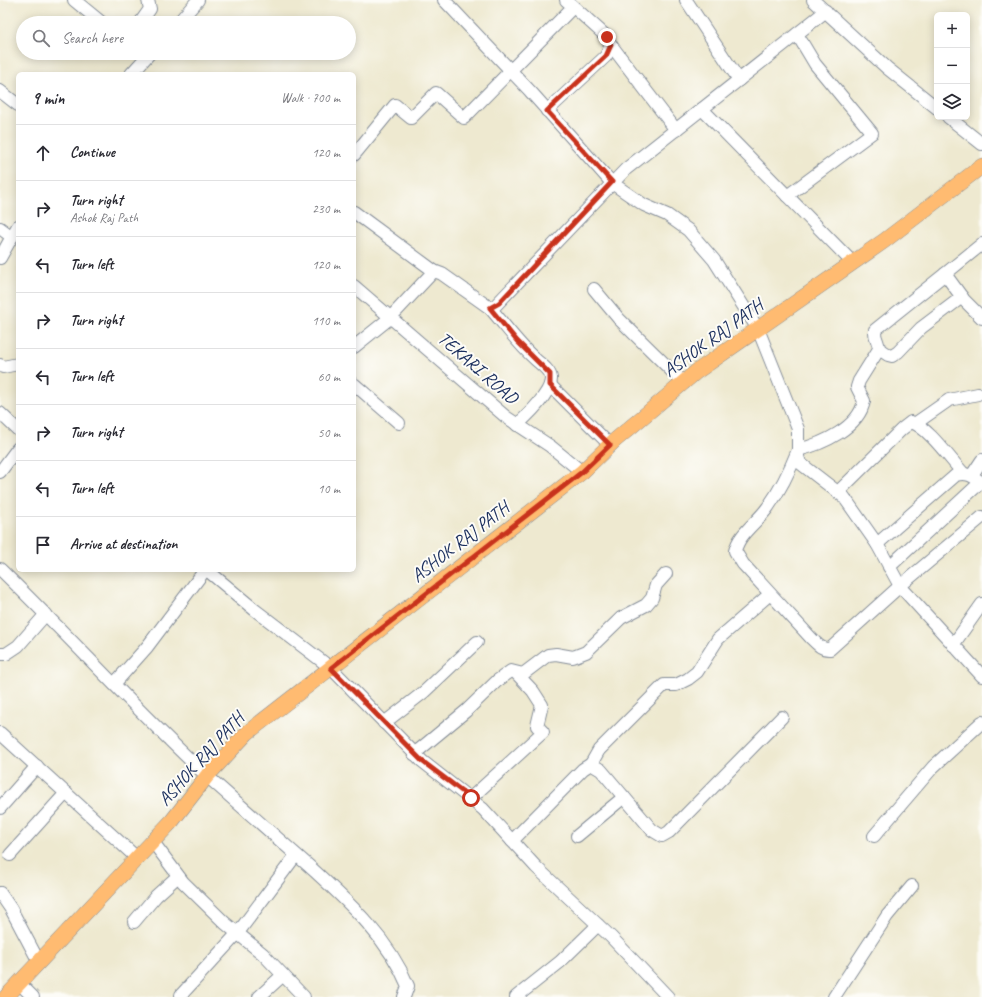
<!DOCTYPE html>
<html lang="en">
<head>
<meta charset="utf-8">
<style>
	body { margin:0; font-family:Caveat,sans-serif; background:#f7f7f7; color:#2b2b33 }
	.controls { position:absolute; right:12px; top:12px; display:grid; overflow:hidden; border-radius:6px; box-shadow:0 2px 10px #0003 }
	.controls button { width:36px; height:36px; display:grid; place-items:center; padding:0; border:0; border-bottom:1px solid #e1e1e2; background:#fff; color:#2b2b33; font:20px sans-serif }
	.stop { position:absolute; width:12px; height:12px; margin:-9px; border:3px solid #c8321e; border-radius:50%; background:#fff }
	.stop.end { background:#c8321e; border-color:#fff; box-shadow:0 1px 4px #0008 }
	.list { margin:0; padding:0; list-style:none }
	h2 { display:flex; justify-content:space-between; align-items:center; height:52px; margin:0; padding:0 16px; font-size:17px }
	h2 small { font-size:13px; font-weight:400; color:#7c7c81 }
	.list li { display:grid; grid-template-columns:26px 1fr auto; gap:12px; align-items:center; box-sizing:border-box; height:56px; padding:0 16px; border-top:1px solid #e1e1e2 }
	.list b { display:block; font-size:15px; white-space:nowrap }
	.list p { margin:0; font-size:13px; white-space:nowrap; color:#7c7c81 }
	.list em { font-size:13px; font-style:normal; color:#7c7c81 }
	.icon { flex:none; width:22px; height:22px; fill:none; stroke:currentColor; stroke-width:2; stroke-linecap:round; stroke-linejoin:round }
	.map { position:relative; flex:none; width:982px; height:997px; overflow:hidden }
	.search { position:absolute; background:#fff; box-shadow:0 2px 10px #0003; left:16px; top:16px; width:340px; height:44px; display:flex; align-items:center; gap:10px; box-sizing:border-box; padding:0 14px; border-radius:22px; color:#7c7c81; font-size:15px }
	.panel { position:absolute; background:#fff; box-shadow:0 2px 10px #0003; left:16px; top:72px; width:340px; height:500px; border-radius:6px }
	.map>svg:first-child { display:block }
</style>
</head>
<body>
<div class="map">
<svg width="982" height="997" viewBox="0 0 982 997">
	<rect width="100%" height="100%" fill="#fdfcf7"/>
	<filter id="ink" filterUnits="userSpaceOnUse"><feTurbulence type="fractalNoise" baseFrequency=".025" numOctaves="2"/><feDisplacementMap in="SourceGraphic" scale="8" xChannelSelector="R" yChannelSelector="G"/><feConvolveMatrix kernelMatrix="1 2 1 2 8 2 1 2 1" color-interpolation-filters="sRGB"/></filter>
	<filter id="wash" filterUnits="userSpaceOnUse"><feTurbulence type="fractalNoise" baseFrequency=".012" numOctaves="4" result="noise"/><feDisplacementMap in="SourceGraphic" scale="16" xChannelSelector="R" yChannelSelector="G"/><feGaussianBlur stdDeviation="0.9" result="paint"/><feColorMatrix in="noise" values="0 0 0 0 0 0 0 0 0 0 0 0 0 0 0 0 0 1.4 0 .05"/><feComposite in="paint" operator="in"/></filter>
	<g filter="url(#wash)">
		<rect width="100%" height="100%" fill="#eee9d0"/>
	</g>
	<g filter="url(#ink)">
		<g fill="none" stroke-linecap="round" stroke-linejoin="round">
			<defs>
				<g id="minor">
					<path d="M74,0L102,23"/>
					<path d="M444,0L530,91L612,183L644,205L667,215L688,230L714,260L758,329L798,429V457L800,463L844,497L877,544L900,586L982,676"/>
					<path d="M686,0L739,80"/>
					<path d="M813,0L887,68L937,108"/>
					<path d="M140,23L150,9L148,0"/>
					<path d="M178,23L198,0"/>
					<path d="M611,45L676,130"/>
					<path d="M131,74L150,53"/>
					<path d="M0,91L18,105"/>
					<path d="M702,109L853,263"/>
					<path d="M547,111L606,56L611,45L607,37L566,0"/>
					<path d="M948,117L982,144"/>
					<path d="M354,155L395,105L411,118L436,93L464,118L573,7"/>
					<path d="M787,196L872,133L815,64L797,34"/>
					<path d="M354,212L434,271"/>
					<path d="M0,228L12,237"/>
					<path d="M0,258L18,226"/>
					<path d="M945,274L982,244"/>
					<path d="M354,286L506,417L550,446L582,472"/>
					<path d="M594,289L619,319L684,383"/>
					<path d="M490,308C505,325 518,344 535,359C540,364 550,370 551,378C552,392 527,416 517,425"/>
					<path d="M982,318L964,300L945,274L875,330C874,338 879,342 879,349L859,381L857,387L864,401C859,428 822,444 798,450C790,470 781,489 768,507C758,522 739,533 735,551L743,564L811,638C817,644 822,650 830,649L900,586L982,517"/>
					<path d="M354,347L390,318L434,271L442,274L490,308L494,307L626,169L826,11"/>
					<path d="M879,349L888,355L892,356L898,352L921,328L962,297"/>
					<path d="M0,365L3,367L18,364"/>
					<path d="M354,384L399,423"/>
					<path d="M550,385L610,445"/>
					<path d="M0,413L18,430"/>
					<path d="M916,423L949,400L978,394"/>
					<path d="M0,472L18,448"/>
					<path d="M972,475L982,460"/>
					<path d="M838,492L902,429L911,422C928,427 950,459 963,473"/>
					<path d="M877,544L956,475C967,472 973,476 982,483"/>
					<path d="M889,567L981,482"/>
					<path d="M0,569C70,637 135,709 207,776C241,806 275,836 309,866C347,901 388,937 408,986L404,997"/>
					<path d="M207,570L255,610L331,668L422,761L483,809L536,867L611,937L668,997"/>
					<path d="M953,645L982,604"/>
					<path d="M0,654H6L18,646L46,614"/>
					<path d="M114,684L147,647L205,570"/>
					<path d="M384,723L424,692L477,642"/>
					<path d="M0,733L137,858"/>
					<path d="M414,754L466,711L497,681L511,671L523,674L548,655L556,654L573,657L586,652L621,618L646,605L652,598L656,585L666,574"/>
					<path d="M591,764L599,750L664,685H676L688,679L697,672L718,639L770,594"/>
					<path d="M471,798L543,732L537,726L542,705L533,691L516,673"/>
					<path d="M0,808L37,766"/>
					<path d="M577,836L624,797"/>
					<path d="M874,836L933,767L982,722"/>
					<path d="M512,841L583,769L591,764L601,770L652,830L662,836L669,832L782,717"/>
					<path d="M153,842L183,882L225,923L263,954L304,997"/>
					<path d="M10,855L66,793"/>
					<path d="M0,893L11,909L39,962"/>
					<path d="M134,922L156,896L178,876"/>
					<path d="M19,983L33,997"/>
					<path d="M181,995L237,934L296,855"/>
					<path d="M259,997L283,975"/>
					<path d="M516,997L560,962L598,925"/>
					<path d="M834,997L887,916L912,886"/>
				</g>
				<path id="major" d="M6,997L172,821L207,776L247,733L582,472L613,442L696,372L884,241L982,166"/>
			</defs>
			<use href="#minor" stroke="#848c97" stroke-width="14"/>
			<use href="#major" stroke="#848c97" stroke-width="16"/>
			<use href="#minor" stroke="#fff" stroke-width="12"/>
			<use href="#major" stroke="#ffbb71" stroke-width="15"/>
		</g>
	</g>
	<g fill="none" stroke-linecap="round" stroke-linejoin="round" filter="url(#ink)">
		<path stroke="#c8321e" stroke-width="5" d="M471,798L422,761L331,668L582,472L610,445L550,385V374L517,341L490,308L499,303L612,182L547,111L606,56L611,45L607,37"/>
	</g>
	<g text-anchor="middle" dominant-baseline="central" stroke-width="4" stroke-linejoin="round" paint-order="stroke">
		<g font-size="19" fill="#1b2f5e" stroke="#fdfcf7">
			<text transform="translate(713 338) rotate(-36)">ASHOK RAJ PATH</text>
			<text transform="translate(478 368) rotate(41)">TEKARI ROAD</text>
			<text transform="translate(460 542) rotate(-38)">ASHOK RAJ PATH</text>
			<text transform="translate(201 759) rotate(-48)">ASHOK RAJ PATH</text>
		</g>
	</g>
</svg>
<div class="controls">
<button>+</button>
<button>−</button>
<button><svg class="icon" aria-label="layers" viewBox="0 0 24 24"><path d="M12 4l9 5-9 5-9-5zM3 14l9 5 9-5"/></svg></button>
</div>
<div class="stop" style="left:471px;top:798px"></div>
<div class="stop end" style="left:607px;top:37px"></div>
<div class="search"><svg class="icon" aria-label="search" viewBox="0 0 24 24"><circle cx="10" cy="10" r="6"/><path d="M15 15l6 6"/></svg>Search here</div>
<section class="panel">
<h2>9 min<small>Walk · 700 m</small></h2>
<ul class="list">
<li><svg class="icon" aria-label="ahead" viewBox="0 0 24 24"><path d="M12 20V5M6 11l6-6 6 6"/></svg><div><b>Continue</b></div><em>120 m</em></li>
<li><svg class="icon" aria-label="right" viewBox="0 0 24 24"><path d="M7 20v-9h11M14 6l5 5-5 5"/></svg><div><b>Turn right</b><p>Ashok Raj Path</p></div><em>230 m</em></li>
<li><svg class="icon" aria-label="left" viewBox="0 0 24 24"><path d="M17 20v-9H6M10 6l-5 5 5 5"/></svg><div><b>Turn left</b></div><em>120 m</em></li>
<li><svg class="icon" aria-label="right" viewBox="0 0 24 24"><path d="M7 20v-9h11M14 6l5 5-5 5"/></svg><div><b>Turn right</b></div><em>110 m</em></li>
<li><svg class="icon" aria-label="left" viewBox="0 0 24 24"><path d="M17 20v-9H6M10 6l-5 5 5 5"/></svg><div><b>Turn left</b></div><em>60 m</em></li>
<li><svg class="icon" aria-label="right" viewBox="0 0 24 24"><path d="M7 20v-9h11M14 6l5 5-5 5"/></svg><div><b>Turn right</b></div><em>50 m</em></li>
<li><svg class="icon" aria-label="left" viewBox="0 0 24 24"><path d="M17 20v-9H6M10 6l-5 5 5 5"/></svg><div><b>Turn left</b></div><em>10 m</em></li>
<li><svg class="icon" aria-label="arrive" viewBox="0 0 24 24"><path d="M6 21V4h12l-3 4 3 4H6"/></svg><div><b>Arrive at destination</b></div></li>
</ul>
</section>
</div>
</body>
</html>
